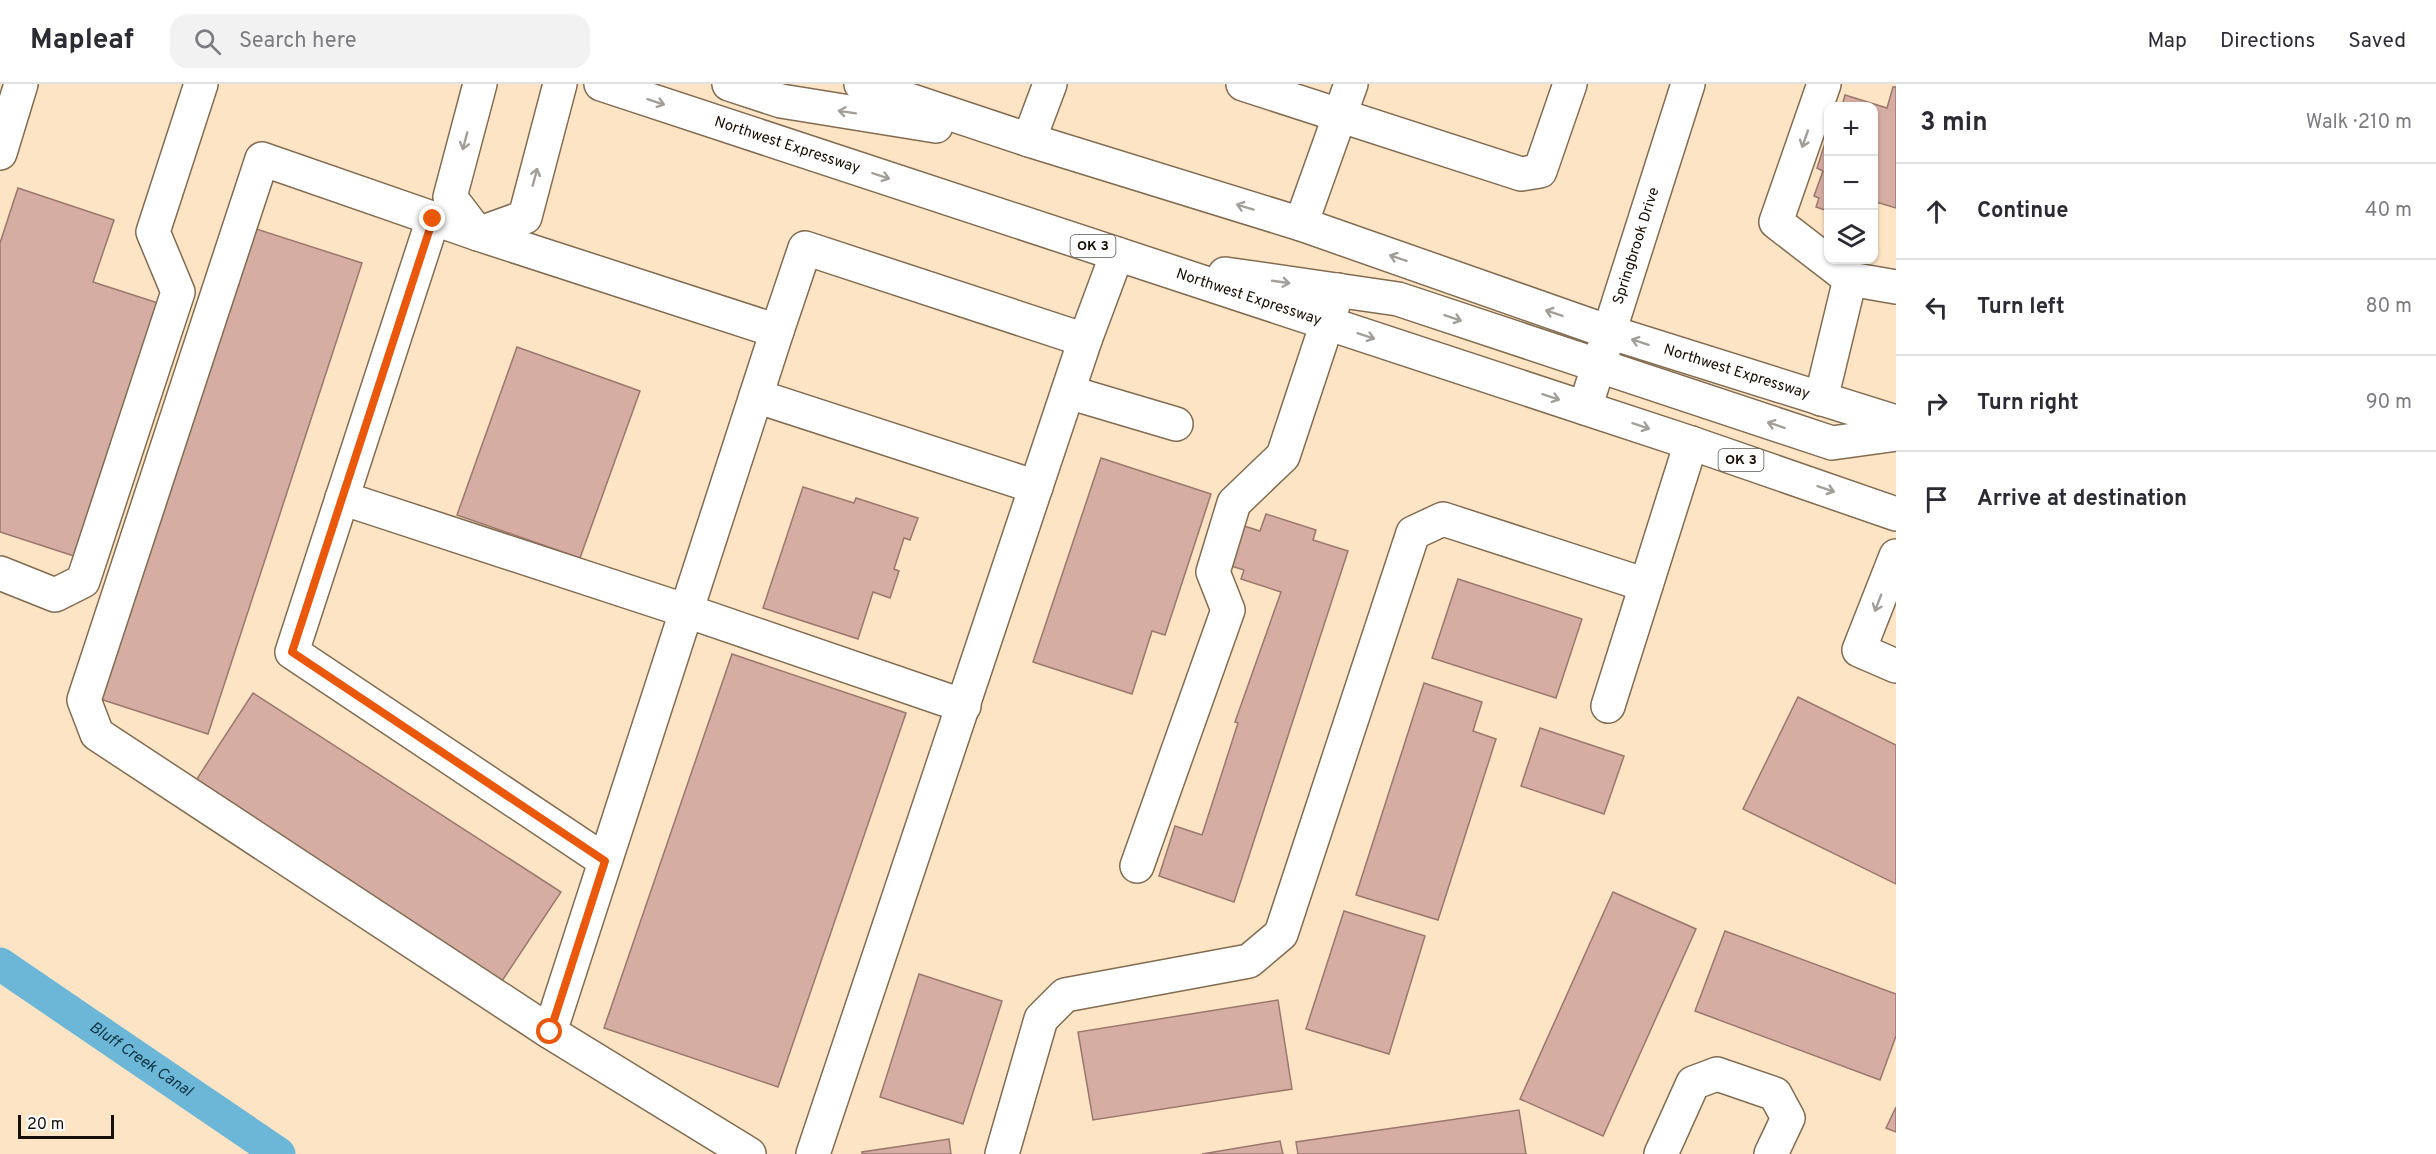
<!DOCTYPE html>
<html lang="en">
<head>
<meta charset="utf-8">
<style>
	body { margin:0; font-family:Overpass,sans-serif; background:#f2f2f3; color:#2b2b33 }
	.controls { position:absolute; right:18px; top:18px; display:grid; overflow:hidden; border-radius:12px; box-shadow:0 2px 4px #0004 }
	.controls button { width:54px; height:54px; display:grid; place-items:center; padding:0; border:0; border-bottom:2px solid #e1e1e2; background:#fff; color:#2b2b33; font:30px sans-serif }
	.scale { position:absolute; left:18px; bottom:15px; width:96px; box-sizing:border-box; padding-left:6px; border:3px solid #170f05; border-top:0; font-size:16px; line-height:21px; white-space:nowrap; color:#170f05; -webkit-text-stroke:4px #fff; paint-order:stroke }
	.stop { position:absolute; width:18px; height:18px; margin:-14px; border:4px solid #ea580c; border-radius:50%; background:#fff }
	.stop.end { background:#ea580c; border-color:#fff; box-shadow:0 2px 6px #0008 }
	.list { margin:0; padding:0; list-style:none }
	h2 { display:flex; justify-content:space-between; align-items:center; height:78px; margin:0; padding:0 24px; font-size:26px }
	h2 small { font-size:20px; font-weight:400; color:#7c7c81 }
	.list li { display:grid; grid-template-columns:39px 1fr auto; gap:18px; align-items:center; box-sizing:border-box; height:96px; padding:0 24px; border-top:2px solid #e1e1e2 }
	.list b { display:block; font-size:22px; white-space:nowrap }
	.list em { font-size:20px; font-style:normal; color:#7c7c81 }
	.icon { flex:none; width:33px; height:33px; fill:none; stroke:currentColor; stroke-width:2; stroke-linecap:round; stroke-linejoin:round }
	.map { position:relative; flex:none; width:1896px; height:1070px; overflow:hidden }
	header { display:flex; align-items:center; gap:36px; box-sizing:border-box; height:84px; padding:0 30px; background:#fff; border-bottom:2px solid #e1e1e2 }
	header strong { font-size:28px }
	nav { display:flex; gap:33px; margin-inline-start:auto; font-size:21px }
	.search { width:420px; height:54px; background:#f2f2f3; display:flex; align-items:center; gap:15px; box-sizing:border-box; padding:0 21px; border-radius:18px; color:#7c7c81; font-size:22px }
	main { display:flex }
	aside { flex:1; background:#fff }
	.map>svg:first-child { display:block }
</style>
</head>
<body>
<header>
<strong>Mapleaf</strong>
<div class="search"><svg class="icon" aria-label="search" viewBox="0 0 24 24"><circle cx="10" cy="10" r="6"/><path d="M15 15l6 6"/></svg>Search here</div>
<nav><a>Map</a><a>Directions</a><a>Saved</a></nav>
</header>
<main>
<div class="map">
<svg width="1896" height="1070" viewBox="0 0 1896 1070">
	<rect width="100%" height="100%" fill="#fde4c5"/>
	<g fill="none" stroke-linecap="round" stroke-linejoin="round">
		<path stroke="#6cb7d7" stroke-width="33" id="s1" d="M0,880L279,1070"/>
	</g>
	<g fill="#d5ada2" stroke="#9c776d" stroke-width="1.5">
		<path d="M1893,3H1896V124L1876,118L1877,115L1874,114V22H1842L1845,11L1887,24Z"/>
		<path d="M1826,56H1828V127L1816,123L1819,114L1814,112L1823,87L1817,84Z"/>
		<path d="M18,104L114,136L93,198L158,219L74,472L0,448V159Z"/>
		<path d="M250,143L362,179L208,650L97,614Z"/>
		<path d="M517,263L640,307L580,474L457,431Z"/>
		<path d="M1101,374L1211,410L1165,551L1152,547L1132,610L1033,578Z"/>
		<path d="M803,403L854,419L856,414L918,434L910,456L904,454L894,485L899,487L890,514L873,508L858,555L763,524Z"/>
		<path d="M1266,430L1316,446L1313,456L1348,467L1234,818L1159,792L1175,742L1202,751L1238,639L1235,638L1281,508L1241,495L1244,486L1228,481L1241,441L1260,447Z"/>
		<path d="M1458,495L1582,535L1556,614L1432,574Z"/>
		<path d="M732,570L906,629L778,1003L604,944Z"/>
		<path d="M1424,599L1482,618L1473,647L1496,655L1438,836L1356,811Z"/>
		<path d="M253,609L561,808L500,900L193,701Z"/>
		<path d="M1798,613L1896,661V800L1743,725Z"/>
		<path d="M1540,644L1624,672L1604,730L1521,702Z"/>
		<path d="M1613,808L1696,845L1603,1052L1520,1015Z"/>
		<path d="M1344,827L1425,852L1389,970L1306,945Z"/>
		<path d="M1725,847L1896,910V952L1880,996L1695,927Z"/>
		<path d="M919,890L1002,917L963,1040L880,1013Z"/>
		<path d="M1278,916L1292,1005L1093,1036L1078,948Z"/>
		<path d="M1896,1023V1048L1886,1044Z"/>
		<path d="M1519,1026L1526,1070H1298L1296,1058Z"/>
		<path d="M949,1055L951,1070H862V1068Z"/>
		<path d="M1280,1057L1283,1070H1202Z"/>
	</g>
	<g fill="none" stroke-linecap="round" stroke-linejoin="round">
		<defs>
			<g id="minor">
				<path d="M480,0L450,113L478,150L525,133L560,0"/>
				<path d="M1243,0L1521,90L1540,87L1570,0"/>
				<path d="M1824,0L1776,138L1850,195L1896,203"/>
				<path d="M1029,56L1050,0"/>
				<path d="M0,69L21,0"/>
				<path d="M433,135L292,568L605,777"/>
				<path d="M1301,140L1351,0"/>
				<path d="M777,247L805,164L1085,256"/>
				<path d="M1068,308L1176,340"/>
				<path d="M756,312L1036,403"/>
				<path d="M1821,315L1850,195"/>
				<path id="s2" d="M1585,324L1688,0"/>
				<path d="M342,414L687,527L964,622"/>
				<path d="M1896,472L1859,566L1896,582"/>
				<path d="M0,489L55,511L83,497L178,208L153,148L201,0"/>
				<path d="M1608,622L1691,359"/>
				<path d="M1137,782L1228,526L1213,488L1234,419L1283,372L1338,206"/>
				<path d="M550,948L777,247L478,150L262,75L84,616L97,650L550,948L749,1070"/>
				<path d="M813,1070L1085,256L1117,170"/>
				<path d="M1002,1070L1041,935L1065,911L1249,877L1281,850L1413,449L1443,435L1646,501"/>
				<path d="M1661,1070L1693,999L1717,990L1775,1010L1788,1034L1771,1070"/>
			</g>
			<g id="highway">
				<path id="s3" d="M601,0L1691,359L1896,430"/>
				<path d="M729,0L781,17L936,42"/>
				<path id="s4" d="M861,0L1029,56L1301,140L1609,248L1896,338"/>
				<path d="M1225,190L1398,215L1832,359L1896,350"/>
			</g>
		</defs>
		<use href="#minor" stroke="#826c51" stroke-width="36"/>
		<use href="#highway" stroke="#826c51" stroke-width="36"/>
		<use href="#minor" stroke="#fff" stroke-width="33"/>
		<use href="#highway" stroke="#fff" stroke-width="33"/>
	</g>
	<defs><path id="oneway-shaft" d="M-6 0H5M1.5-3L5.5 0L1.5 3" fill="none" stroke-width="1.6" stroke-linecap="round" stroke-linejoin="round" transform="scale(1.5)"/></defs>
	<g stroke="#a29f9b">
		<use href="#oneway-shaft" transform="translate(656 18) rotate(18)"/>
		<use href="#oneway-shaft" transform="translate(847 28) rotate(-171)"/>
		<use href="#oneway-shaft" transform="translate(1805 55) rotate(109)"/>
		<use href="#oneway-shaft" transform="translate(465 57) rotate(105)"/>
		<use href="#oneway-shaft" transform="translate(881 92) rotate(18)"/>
		<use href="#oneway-shaft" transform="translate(535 93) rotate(-75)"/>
		<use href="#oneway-shaft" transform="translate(1245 123) rotate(-163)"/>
		<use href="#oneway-shaft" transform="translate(1398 174) rotate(-161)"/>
		<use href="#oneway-shaft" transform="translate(1281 198) rotate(8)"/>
		<use href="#oneway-shaft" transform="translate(1554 229) rotate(-161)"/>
		<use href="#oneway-shaft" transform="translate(1453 234) rotate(19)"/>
		<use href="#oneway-shaft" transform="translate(1366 252) rotate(18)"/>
		<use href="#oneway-shaft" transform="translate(1640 258) rotate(-162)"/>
		<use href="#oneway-shaft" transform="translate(1551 313) rotate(18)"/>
		<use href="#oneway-shaft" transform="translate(1776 341) rotate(-162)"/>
		<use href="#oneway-shaft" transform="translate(1641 342) rotate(18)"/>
		<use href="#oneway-shaft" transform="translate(1826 405) rotate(19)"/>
		<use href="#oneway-shaft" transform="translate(1878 519) rotate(111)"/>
	</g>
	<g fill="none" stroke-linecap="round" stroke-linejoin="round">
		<path stroke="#ea580c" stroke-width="8" d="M433,135L292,568L605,777L550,948"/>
	</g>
	<g text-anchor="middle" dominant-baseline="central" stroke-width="6" stroke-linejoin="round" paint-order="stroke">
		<g fill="#fff" stroke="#5d5750" stroke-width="1.5">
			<rect x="1070.5" y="151" width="45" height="22" rx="4.5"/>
			<rect x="1718.5" y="365" width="45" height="22" rx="4.5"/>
		</g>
		<g font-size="14" font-weight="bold" fill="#170f05">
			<text x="1093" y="162">OK 3</text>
			<text x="1741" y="376">OK 3</text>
		</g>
		<g font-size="15" fill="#170f05" stroke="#fff">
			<text stroke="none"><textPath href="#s3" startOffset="196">Northwest Expressway</textPath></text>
			<text stroke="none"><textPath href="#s2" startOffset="170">Springbrook Drive</textPath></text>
			<text stroke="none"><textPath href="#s3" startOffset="682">Northwest Expressway</textPath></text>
			<text stroke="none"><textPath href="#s4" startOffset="922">Northwest Expressway</textPath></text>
		</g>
		<g font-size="16" font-style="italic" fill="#113442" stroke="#fff">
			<text stroke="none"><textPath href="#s1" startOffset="170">Bluff Creek Canal</textPath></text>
		</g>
	</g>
</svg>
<div class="controls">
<button>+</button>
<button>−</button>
<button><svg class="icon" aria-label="layers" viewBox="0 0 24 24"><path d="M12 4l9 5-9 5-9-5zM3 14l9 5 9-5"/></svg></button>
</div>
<div class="scale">20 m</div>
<div class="stop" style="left:550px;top:948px"></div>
<div class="stop end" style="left:433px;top:135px"></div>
</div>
<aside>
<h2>3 min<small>Walk · 210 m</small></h2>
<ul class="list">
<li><svg class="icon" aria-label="ahead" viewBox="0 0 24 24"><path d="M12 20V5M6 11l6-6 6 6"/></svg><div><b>Continue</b></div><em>40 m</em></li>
<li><svg class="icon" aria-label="left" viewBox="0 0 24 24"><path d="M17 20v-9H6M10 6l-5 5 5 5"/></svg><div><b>Turn left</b></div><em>80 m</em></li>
<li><svg class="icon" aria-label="right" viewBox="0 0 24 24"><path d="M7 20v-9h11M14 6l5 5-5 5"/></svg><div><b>Turn right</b></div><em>90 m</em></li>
<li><svg class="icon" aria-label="arrive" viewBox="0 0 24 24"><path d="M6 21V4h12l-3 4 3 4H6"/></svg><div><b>Arrive at destination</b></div></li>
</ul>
</aside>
</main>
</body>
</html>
